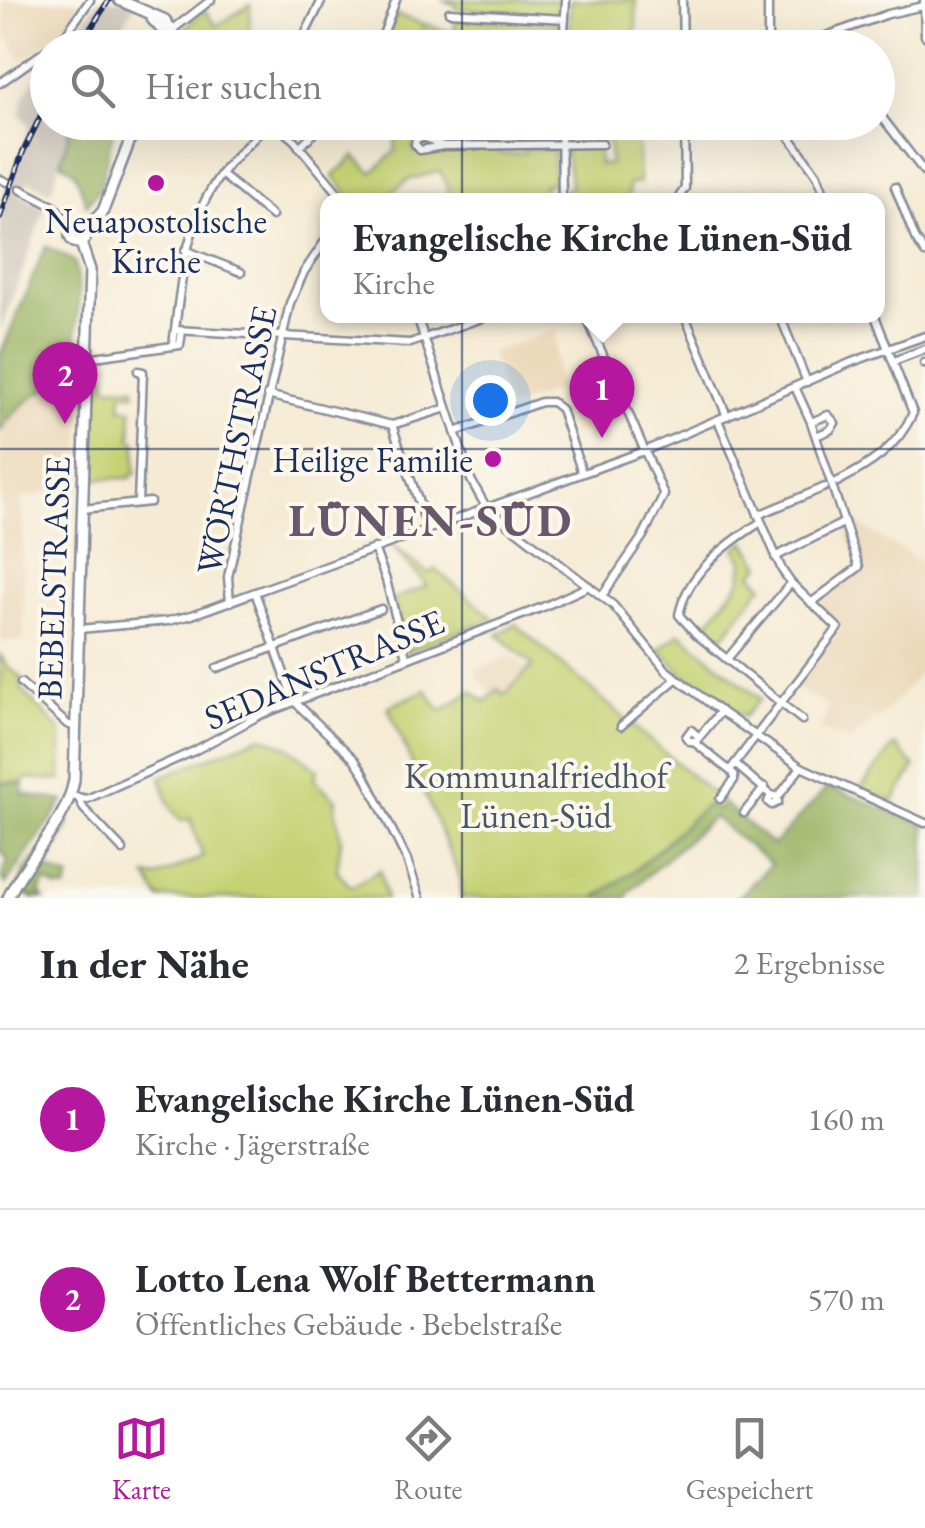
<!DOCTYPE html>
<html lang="de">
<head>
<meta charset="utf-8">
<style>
	body { margin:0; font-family:"EB Garamond",serif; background:#f2f2f3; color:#2b2b33 }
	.you { position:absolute; left:490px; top:400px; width:35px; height:35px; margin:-25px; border:8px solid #fff; border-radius:50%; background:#1a73e8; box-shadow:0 0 0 15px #1a73e833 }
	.badge { display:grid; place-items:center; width:65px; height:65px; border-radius:50%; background:#b5179e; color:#fff; font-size:32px; font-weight:700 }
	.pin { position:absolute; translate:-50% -82px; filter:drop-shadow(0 2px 5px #0008) }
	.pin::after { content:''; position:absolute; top:52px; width:35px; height:30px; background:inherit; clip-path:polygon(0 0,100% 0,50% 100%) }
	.popup { position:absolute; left:320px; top:193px; width:565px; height:130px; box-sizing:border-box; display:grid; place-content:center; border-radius:20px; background:#fff; filter:drop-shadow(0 2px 8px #0005); font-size:32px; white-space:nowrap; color:#7c7c81 }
	.popup b { font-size:38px; color:#2b2b33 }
	.popup::after { content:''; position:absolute; left:50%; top:100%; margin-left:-20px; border:20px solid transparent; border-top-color:#fff }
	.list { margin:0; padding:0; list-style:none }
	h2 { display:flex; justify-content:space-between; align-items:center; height:130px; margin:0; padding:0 40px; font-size:42px }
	h2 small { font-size:32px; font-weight:400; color:#7c7c81 }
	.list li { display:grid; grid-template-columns:65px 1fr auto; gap:30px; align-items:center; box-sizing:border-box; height:180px; padding:0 40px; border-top:2px solid #e1e1e2 }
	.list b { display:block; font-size:38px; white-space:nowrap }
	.list p { margin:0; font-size:32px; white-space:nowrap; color:#7c7c81 }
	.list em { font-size:32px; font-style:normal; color:#7c7c81 }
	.icon { flex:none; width:55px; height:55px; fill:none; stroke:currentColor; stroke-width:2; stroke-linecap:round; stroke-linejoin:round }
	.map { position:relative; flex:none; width:925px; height:898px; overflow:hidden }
	.search { position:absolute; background:#fff; box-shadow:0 10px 40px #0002; left:30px; right:30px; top:30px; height:110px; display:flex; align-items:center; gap:25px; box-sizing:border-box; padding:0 35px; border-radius:55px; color:#7c7c81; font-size:38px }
	.sheet { height:490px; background:#fff }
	nav { display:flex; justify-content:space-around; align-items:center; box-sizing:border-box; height:140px; border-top:2px solid #e1e1e2; background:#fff; font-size:28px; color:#7c7c81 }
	nav a { display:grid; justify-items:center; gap:5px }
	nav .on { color:#b5179e }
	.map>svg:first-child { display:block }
</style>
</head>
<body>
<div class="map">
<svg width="925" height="898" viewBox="0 0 925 898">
	<rect width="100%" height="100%" fill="#fbf7ec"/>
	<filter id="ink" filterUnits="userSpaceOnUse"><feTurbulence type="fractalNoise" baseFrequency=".01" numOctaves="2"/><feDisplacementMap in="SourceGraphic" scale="20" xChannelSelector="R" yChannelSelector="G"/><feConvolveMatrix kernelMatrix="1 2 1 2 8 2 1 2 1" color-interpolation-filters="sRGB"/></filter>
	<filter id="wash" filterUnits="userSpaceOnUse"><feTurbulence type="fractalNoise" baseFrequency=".0048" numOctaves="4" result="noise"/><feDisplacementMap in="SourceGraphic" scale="40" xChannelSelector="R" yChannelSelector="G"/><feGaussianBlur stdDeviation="2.25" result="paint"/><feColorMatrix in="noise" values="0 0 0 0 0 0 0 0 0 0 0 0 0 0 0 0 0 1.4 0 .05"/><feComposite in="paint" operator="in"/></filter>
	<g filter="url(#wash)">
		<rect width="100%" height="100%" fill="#f5ebd4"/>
		<g fill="#ebd8ba">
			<path d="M4,0H84L65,30L21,61L5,33Z"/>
			<path d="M556,330L557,380L561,390L508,407L491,352Z"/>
			<path d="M83,371L80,491H48L22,499L24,641H0V431L24,402L38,392Z"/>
			<path d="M594,394L607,424L573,436L563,406Z"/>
			<path d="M857,523L925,564V667L880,719L862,713L874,719L851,742L820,730L829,706L796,688L841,629L816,603L860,569L847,535L850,527Z"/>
			<path d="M511,656L529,670L504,695H493L478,678L476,669Z"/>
		</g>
		<g fill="#cbc3b8">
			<path d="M99,0H137L111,47L57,48L72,36Z"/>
			<path d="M47,58L48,122L72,123L51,191L28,181L21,195L45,208L0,331V204L30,126L21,115L23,99Z"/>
		</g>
		<g fill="#c5d273" stroke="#708068" stroke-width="2.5">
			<path d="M442,0H560L559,15L456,8L455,4Z"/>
			<path d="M570,0H636V47H568Z"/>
			<path d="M250,5C251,21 247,32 250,47L172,48L180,33L204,9L216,26Z"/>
			<path d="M396,15L424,24L423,27L425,24L453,33L457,19L560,23L558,47H432L436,36L422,29L414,47L387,37Z"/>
			<path d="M391,123H553L552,140L417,136L413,149L423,154L443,148L499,149L500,154L524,153V148L554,149V184H544V196L558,198V200H449L446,183L440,171L408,180L382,200H352L333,176L355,156L372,173L395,152L396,137L387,128Z"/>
			<path d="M565,123H637L639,183L629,184V200H565L564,189H571L565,146L598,147L599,165L610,164L609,141L564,140Z"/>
			<path d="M106,375L107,386L135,387V393H122L121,408L132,409L131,440L136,441V474H131V478L93,479L96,376Z"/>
			<path d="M745,541L761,566L752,574L763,585L722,638L705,626L741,580L743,560L735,549Z"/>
			<path d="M392,545L429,574L435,569L493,618L406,652L393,599L427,586Z"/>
			<path d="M515,624L724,804L718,811L706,805L639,867L595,898H461V880L388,707L426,690L441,711L472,691L485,702L498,689L505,695L533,665L498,635Z"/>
			<path d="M680,633L760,699L744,717L684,675L659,649Z"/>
			<path d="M0,655L8,667L22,678V690L61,731V780L25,778L24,783L0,782Z"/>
			<path d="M261,736L288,747L318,770L314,779L336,800L335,808L341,840L337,871L351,887L380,870L386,898H159L147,876L156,878L203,857L190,819L181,821L169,805L161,777Z"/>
			<path d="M895,745L915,767L893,802L860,789Z"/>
		</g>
		<g fill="#9cb465" stroke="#5c7262" stroke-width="2.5">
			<path d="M72,122L115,123L100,188L87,205L75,172L61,162Z"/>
			<path d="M46,246L75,262L79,294L74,374C45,388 18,402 0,431V355Z"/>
			<path d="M0,782L24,783L23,794L64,801L6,884L1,878L8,861L0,850Z"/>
			<path d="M828,787L925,824V898H738L771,864L713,817L629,892L627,898H596L639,867L706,805L718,811L724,804L773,845Z"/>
			<path d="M64,821L69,823L46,869L70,878L66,889L57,888L45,881L40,893L44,898H34L18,891L23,873Z"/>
		</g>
	</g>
	<g filter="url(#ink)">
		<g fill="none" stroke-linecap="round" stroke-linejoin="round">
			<defs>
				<g id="minor">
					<path d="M682,0L683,48"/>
					<path d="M924,0L925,36"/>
					<path d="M449,12L565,19"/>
					<path d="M172,30L211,0"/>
					<path d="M841,31L846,48"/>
					<path d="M50,48L66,34L90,0"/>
					<path d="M298,48L322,0"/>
					<path d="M378,48L396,0"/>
					<path d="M424,48L428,36"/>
					<path d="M563,48L566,0"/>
					<path d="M768,48V0"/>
					<path d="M792,48L888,14L923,6"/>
					<path d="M0,83L48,49"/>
					<path d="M878,112L925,173"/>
					<path d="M272,122L294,140L344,200"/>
					<path d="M561,122L562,200"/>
					<path d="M779,122L817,175L827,200"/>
					<path d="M379,126L382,122"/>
					<path d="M443,146L424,137L416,139L415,144L420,150L443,146L602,144"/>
					<path d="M299,147L326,122"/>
					<path d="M221,174L272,216"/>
					<path d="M0,179L9,183"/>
					<path d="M895,187L915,238L925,253"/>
					<path d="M20,189L55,207L73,228"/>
					<path d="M677,200L685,188L684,122"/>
					<path d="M185,250L241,272"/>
					<path d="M417,316L471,480L486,507L613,605L667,671L716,708L801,767L925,823"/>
					<path d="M586,316L664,495L643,536L602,596"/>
					<path d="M685,316L727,416"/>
					<path d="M780,316L807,382"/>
					<path d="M175,330L410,343L488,316"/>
					<path d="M182,331L180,345L173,346C181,284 183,227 221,174C235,155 254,139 270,122"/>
					<path d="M87,358L173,346"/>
					<path d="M894,361L925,349"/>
					<path d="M924,363H925"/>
					<path d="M795,387L811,422L859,567L811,603"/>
					<path d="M267,395L392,425L447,408"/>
					<path d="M718,420L782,570L791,583L838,628L730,770"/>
					<path d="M811,422L828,415L835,423L830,430L816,436"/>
					<path d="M392,425L428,529"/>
					<path d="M455,432L541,402H552L561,409L582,473"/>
					<path d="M837,482C870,465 897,448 913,413L875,316"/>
					<path d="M138,503L143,372L138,371"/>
					<path d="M82,509L150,502"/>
					<path d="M758,515L825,487"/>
					<path d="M761,522C726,544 687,573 679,615L697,635L802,720"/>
					<path d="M374,548L386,580L406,657"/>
					<path d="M775,557L843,523"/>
					<path d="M255,592L294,701L355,760L363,772L407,860L420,898"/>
					<path d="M230,602L228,577L290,303L304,272L327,238"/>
					<path d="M79,629L168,621L192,615L644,451L852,362L925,336"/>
					<path d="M727,659L791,583"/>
					<path d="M217,668L381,609"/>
					<path d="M21,683L67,724L75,727"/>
					<path d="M621,726L676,679"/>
					<path d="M698,736L691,730L686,737L689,741H696L721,711"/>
					<path d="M694,742L734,774V780L720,799"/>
					<path d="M735,764L771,795"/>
					<path d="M71,796L87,799L194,751L260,715L543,607L589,586"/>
					<path d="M778,797L771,795L768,802L772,805L778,802V797L801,767"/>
					<path d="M79,799L84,809L123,850"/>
					<path d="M744,813L765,787"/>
				</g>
				<g id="major">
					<path d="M119,0L165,20L172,30"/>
					<path d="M152,19L163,31L164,42"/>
					<path d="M168,48L172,30"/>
					<circle cx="78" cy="235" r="8"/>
					<path d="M85,230L103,211L137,122"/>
					<path d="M8,898C26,857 66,826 74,780L90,270L81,243"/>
				</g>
			</defs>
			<use href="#minor" stroke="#888d99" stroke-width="11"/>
			<use href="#major" stroke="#888d99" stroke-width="14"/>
			<use href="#minor" stroke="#fff" stroke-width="6"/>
			<use href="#major" stroke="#fff" stroke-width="9"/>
			<defs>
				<g id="rail">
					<path d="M78,48L109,0"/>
					<path d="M0,217L23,152L48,101"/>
				</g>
			</defs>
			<use href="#rail" stroke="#1b2f5e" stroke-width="6"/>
			<use href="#rail" stroke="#fbf7ec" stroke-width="2.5" stroke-dasharray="8" stroke-linecap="butt"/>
		</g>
	</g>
	<path fill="none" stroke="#1b2f5e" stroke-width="2.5" stroke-opacity="0.55" d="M462,0V48M462,122V898M0,449H925"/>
	<g fill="#b5179e" stroke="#fbf7ec" stroke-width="4">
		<circle cx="156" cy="183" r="10"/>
		<circle cx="493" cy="459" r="10"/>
	</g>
	<g text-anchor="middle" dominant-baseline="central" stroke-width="8" stroke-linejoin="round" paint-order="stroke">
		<g font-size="35" fill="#1b2f5e" stroke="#fbf7ec">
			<text x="156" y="220">Neuapostolische<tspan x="156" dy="40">Kirche</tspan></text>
			<text x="473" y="459" text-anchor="end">Heilige Familie</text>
		</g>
		<g font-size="35" fill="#1b2f5e" stroke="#fbf7ec">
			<text transform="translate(236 440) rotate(-78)">WÖRTHSTRASSE</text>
			<text transform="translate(53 578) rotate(-88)">BEBELSTRASSE</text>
			<text transform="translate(324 669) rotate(-23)">SEDANSTRASSE</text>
		</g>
		<g font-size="35" fill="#465863" stroke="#fbf7ec">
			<text x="536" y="775">Kommunalfriedhof<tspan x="536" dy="40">Lünen-Süd</tspan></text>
		</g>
		<g font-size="45" font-weight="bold" letter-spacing="2.5" fill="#67596b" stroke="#fbf7ec">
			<text x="431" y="520">LÜNEN-SÜD</text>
		</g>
	</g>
</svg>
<div class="you"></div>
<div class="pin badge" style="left:602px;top:438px">1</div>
<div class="popup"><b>Evangelische Kirche Lünen-Süd</b>Kirche</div>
<div class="pin badge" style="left:65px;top:424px">2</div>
<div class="search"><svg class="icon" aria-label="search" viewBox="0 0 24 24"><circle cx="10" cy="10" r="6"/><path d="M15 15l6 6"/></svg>Hier suchen</div>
</div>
<section class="sheet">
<h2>In der Nähe<small>2 Ergebnisse</small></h2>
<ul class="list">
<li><span class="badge">1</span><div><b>Evangelische Kirche Lünen-Süd</b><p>Kirche · Jägerstraße</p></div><em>160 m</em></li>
<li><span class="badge">2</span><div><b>Lotto Lena Wolf Bettermann</b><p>Öffentliches Gebäude · Bebelstraße</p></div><em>570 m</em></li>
</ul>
</section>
<nav>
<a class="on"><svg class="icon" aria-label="map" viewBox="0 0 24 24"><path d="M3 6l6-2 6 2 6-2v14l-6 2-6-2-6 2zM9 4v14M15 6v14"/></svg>Karte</a>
<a><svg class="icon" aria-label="directions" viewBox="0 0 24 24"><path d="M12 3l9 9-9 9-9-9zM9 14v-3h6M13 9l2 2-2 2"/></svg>Route</a>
<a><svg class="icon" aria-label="saved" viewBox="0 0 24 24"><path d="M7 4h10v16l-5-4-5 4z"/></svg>Gespeichert</a>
</nav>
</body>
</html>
